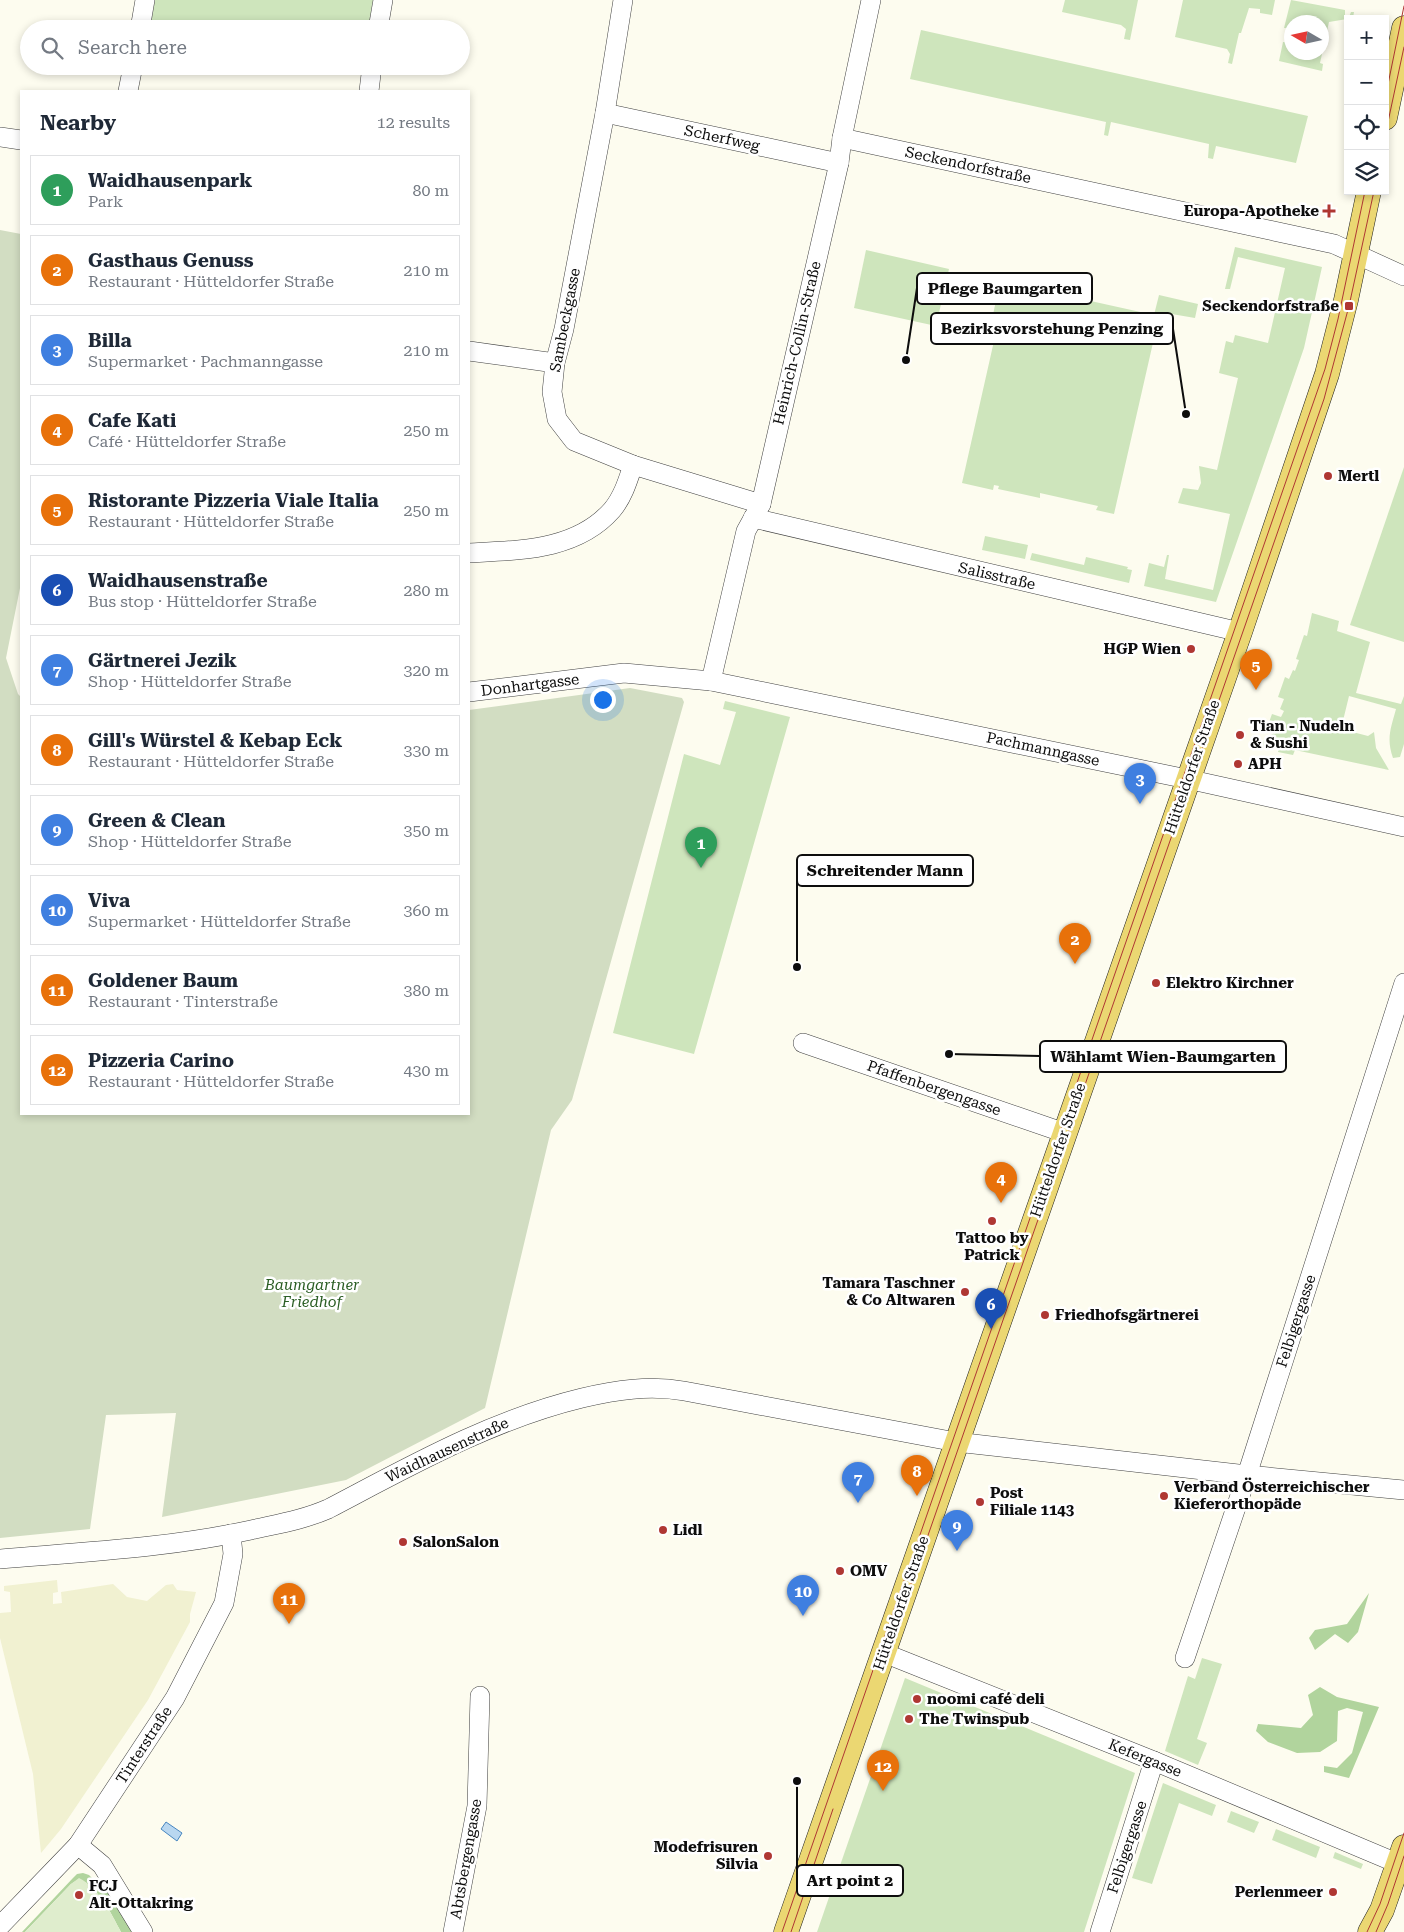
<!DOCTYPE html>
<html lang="en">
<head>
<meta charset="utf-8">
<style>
	body { margin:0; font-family:"Roboto Serif",serif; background:#f2f2f3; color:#1f2937 }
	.controls { position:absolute; right:15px; top:15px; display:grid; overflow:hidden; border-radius:0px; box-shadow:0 2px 8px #0003 }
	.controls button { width:45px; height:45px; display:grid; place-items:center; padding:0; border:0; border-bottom:1px solid #e0e1e3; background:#fff; color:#1f2937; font:25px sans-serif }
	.compass { position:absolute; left:1284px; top:15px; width:45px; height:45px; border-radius:50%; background:#fff; box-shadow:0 2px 8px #0003; rotate:279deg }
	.you { position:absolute; left:602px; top:699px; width:18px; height:18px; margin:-12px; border:4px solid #fff; border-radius:50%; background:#1a73e8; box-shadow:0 0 0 8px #1a73e833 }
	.badge { display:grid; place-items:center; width:32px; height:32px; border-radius:50%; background:#1a73e8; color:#fff; font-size:16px; font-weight:700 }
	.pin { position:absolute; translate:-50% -41px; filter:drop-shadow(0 1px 2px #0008) }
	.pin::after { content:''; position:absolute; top:26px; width:18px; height:15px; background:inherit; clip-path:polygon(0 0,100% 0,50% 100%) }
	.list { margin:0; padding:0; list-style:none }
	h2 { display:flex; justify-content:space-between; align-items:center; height:65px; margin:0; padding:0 20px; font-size:21px }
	h2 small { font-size:16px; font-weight:400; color:#747a83 }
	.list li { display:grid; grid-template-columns:32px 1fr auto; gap:15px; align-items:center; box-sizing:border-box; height:70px; margin:0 10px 10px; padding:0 10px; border:1px solid #e0e1e3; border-radius:0px }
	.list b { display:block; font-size:19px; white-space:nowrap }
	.list p { margin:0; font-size:16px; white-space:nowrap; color:#747a83 }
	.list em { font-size:16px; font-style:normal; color:#747a83 }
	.icon { flex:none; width:28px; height:28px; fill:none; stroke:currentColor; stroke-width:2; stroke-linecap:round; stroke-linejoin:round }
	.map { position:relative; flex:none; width:1404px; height:1932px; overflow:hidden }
	.search { position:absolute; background:#fff; box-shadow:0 2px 8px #0003; left:20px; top:20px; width:450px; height:55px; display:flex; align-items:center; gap:12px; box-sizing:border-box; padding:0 18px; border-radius:28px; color:#747a83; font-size:19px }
	.panel { position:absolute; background:#fff; box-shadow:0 2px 8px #0003; left:20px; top:90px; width:450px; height:1025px; border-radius:0px }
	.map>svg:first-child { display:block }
</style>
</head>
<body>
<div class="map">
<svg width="1404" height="1932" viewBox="0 0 1404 1932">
	<rect width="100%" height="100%" fill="#fdfcef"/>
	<path fill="#f1f1d1" d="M57,1580L58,1592L53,1593V1604L62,1603L61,1592L113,1584L127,1597L147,1601L166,1585L173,1584L177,1590L196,1592L190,1614V1622L148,1700L61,1829L41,1853L33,1774L0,1638V1613L11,1612L10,1592L4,1591V1586Z"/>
	<g fill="#cee5bc" fill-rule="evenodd">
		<path d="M155,0H373L368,29H150Z"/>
		<path d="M1065,0H1138L1130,40L1124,39L1126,29L1121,25L1062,12Z"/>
		<path d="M1183,0H1275L1272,15L1260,13V9L1249,8L1241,33H1239L1232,64L1228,63L1230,54L1227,49L1175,37Z"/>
		<path d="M1291,0L1345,10V16L1349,17L1351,12H1354L1353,18L1329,22L1320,63L1323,64L1322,71L1279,61L1283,42H1285L1288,28H1284ZM1292,22H1322V52H1292Z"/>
		<path d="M921,30L1308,116L1296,163L1216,146L1213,159L1208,158L1209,144L1111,122L1108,136L1104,135L1106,122L910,79Z"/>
		<path d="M1235,247L1322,267L1304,348L1216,602L1144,586L1149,563L1164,567L1167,555H1169L1165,579L1213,590L1230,514L1178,503L1183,488L1198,490L1201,483L1199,466L1217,470L1238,378L1219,373L1226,341L1233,343L1235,335L1268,343L1285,268L1238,257L1230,289H1225Z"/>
		<path d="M866,250L949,269L936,326L854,308Z"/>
		<path d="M1000,281L1154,315L1159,295L1198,304L1195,318L1160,312L1114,514L1096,510L1098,506L1040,493V498L998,489L999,486L994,485L993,490L962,483L994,341L988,339Z"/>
		<path d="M1404,467V642L1350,625Z"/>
		<path d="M985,536L1028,545L1025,559L982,550Z"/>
		<path d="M1032,553L1084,565L1086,557L1128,567L1127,569L1132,570L1129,583L1030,560Z"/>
		<path d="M1312,613L1339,621L1337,631L1370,642L1356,693L1401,704L1404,696V744L1400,757L1393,758C1386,738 1391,728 1396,709L1349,696L1341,729L1368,736L1374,732L1376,748L1389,770L1295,750L1293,755L1278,752L1279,747L1274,746L1273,750L1264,749L1262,745L1264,740L1268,741L1270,736L1275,732L1274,729L1268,725L1272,714L1281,717L1284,711L1280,709L1284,699L1278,697L1285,677L1289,679L1293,670L1295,671L1299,660L1296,659L1304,635L1307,636Z"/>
		<path d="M725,701L790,717L694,1054L613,1033L684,754L720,765L736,712L723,709Z"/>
		<path d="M1202,1658L1222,1664L1197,1739L1207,1743L1198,1765L1165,1751L1188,1676L1195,1679Z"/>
		<path d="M905,1678L1135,1773L1084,1932H817Z"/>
		<path d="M1163,1783L1216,1805L1212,1816L1179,1803L1152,1884L1132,1878Z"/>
		<path d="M1231,1811L1259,1822L1254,1833L1227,1822Z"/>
		<path d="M1276,1829L1320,1847L1316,1858L1272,1840Z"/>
		<path d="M1335,1852L1363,1864L1361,1869L1333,1858Z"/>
	</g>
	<g fill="#b1d49d">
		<path d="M1369,1593L1358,1632L1348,1643L1335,1634L1315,1650L1309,1638L1315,1630L1347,1624Z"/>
		<path d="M1320,1687L1337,1697L1379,1707L1349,1778L1324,1772V1766L1337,1768L1352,1753L1363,1712L1347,1708L1338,1711L1337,1741L1320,1752L1297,1753L1268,1742L1256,1731L1258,1724L1301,1728L1313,1715L1308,1695Z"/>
		<path d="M83,1873L89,1875L94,1880L98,1879L119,1909L132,1932H121C111,1913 99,1888 79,1879L71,1884L25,1932H22L73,1878L77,1874Z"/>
	</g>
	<path fill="#d2ddc2" d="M0,230L21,234V583L6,658L18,694L21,697V1114H469V710L630,688L682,698L684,702L572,1100L551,1130L485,1408L346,1480L162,1517L176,1413L106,1415L90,1529L0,1538Z"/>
	<path fill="#dfedcd" d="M79,1878C99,1888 111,1913 121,1932H25L71,1884Z"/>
	<path fill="#b9d7f0" stroke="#4786c0" d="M166,1822L182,1833L177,1841L161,1829Z"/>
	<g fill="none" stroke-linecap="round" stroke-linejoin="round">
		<defs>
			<g id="minor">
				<path d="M623,0L605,113L564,329L555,363L552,392L557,419L574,441L633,465L761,504"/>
				<path d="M140,29L145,0"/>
				<path d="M378,29L383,0"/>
				<path d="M128,91L133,66"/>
				<path d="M369,91L372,66"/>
				<path d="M605,113L839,163"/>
				<path d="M0,137L21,140"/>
				<path d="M842,138L1334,244L1404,276"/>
				<path d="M469,351L555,363"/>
				<path d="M753,518L1240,632"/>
				<path d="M469,553C519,550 576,551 612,510C623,497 628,480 633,465"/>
				<path d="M711,681L746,531L761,504L839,163L842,138L871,0"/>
				<path d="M469,692L624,673L711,681L1187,779L1404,827"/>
				<path d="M803,1043L1065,1133"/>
				<path d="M0,1559C84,1552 168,1548 251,1530C277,1524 303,1520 328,1509C410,1466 491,1420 582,1398C616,1390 649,1385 684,1391L956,1442L1247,1475L1404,1490"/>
				<path d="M884,1653L1154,1761L1404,1866"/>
				<path d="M1185,1658L1247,1475L1404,983"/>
				<path d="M78,1845L102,1865L143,1932"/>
				<path d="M0,1926L78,1845L175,1698L224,1603L233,1554L231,1534"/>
				<path d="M453,1932L477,1806L480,1696"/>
				<path d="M1100,1932L1154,1761"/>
			</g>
			<g id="major">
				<path d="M1385,118L1404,28"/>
				<path d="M786,1932L1240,632L1327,374L1346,300L1369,191"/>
				<path d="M1370,1932L1382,1910L1404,1847"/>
			</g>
		</defs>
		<use href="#minor" stroke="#404040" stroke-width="20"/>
		<use href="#major" stroke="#1e1e1e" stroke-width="25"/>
		<use href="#minor" stroke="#fff" stroke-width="19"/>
		<use href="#major" stroke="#ebd772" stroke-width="24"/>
		<g stroke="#af3733" stroke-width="1">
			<path d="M1385,99L1404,6"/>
			<path d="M1385,136L1404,47"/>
			<path d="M887,1653L1324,399L1349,306L1374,191"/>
			<path d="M782,1932L1325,369L1338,319L1365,191"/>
			<path d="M791,1932L833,1809"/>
			<path d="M1367,1932L1380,1904L1404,1833"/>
			<path d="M1376,1932L1388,1904L1404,1856"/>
		</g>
	</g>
	<g fill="#af3733" stroke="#fff" stroke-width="2">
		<path d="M1326.5 203.5h5v5h5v5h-5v5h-5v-5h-5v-5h5z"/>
		<rect x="1344" y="301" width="10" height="10" rx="2.5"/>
		<circle cx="1328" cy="476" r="5"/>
		<circle cx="1191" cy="649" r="5"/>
		<circle cx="1240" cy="735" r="5"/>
		<circle cx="1238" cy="764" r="5"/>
		<circle cx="1156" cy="983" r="5"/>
		<circle cx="992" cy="1221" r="5"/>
		<circle cx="965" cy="1292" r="5"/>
		<circle cx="1045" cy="1315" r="5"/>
		<circle cx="1164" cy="1496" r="5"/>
		<circle cx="980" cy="1502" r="5"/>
		<circle cx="663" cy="1530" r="5"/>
		<circle cx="403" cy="1542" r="5"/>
		<circle cx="840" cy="1571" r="5"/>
		<circle cx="917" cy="1699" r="5"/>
		<circle cx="909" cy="1719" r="5"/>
		<circle cx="768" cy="1856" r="5"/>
		<circle cx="1333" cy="1892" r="5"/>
		<circle cx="79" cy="1895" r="5"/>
	</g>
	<g text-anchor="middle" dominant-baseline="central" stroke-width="5" stroke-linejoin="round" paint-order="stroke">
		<g font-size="15" fill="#0d0d0d" stroke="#fff">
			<text transform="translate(722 138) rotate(12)">Scherfweg</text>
			<text transform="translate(968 165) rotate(12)">Seckendorfstraße</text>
			<text transform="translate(565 320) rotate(-79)">Sambeckgasse</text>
			<text transform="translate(797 343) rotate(-77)">Heinrich-Collin-Straße</text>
			<text transform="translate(997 576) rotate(13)">Salisstraße</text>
			<text transform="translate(530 685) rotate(-7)">Donhartgasse</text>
			<text transform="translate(1043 749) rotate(12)">Pachmanngasse</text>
			<text transform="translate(1192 767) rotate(-71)">Hütteldorfer Straße</text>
			<text transform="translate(934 1088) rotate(19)">Pfaffenbergengasse</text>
			<text transform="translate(1058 1150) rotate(-71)">Hütteldorfer Straße</text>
			<text transform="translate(1296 1321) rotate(-72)">Felbigergasse</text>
			<text transform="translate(447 1450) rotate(-25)">Waidhausenstraße</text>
			<text transform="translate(901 1603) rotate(-71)">Hütteldorfer Straße</text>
			<text transform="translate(144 1745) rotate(-57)">Tinterstraße</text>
			<text transform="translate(1145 1758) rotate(22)">Kefergasse</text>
			<text transform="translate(1127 1847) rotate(-72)">Felbigergasse</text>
			<text transform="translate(466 1859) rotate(-80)">Abtsbergengasse</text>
		</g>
		<g font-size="15" font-weight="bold" fill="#0d0d0d" stroke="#fff" text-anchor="start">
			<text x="1319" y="211" text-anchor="end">Europa-Apotheke</text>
			<text x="1339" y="306" text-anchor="end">Seckendorfstraße</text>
			<text x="1338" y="476">Mertl</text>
			<text x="1181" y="649" text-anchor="end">HGP Wien</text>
			<text x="1250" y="726">Tian - Nudeln<tspan x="1250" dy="17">&amp; Sushi</tspan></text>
			<text x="1248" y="764">APH</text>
			<text x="1166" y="983">Elektro Kirchner</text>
			<text x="992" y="1238" text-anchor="middle">Tattoo by<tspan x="992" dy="17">Patrick</tspan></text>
			<text x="955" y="1283" text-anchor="end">Tamara Taschner<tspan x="955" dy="17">&amp; Co Altwaren</tspan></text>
			<text x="1055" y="1315">Friedhofsgärtnerei</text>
			<text x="1174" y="1487">Verband Österreichischer<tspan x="1174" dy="17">Kieferorthopäde</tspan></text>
			<text x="990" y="1493">Post<tspan x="990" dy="17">Filiale 1143</tspan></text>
			<text x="673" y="1530">Lidl</text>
			<text x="413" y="1542">SalonSalon</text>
			<text x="850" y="1571">OMV</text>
			<text x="927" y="1699">noomi café deli</text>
			<text x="919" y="1719">The Twinspub</text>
			<text x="758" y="1847" text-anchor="end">Modefrisuren<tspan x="758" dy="17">Silvia</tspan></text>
			<text x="89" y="1886">FCJ<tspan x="89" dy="17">Alt-Ottakring</tspan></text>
			<text x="1323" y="1892" text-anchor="end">Perlenmeer</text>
		</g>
		<g font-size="15" font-style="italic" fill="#2b5e24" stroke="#fff">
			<text x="312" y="1285">Baumgartner<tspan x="312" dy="17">Friedhof</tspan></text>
		</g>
	</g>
	<path fill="none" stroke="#0d0d0d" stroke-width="2" d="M906 360L917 288M1186 414L1173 329M797 967L797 870M949 1054L1040 1056M797 1781L797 1881"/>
	<g fill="#0d0d0d" stroke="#fff" stroke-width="2">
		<circle cx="906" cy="360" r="5"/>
		<circle cx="1186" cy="414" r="5"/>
		<circle cx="797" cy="967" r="5"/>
		<circle cx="949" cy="1054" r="5"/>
		<circle cx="797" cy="1781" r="5"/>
	</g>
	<g fill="#fff" stroke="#0d0d0d" stroke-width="2">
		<rect x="917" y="273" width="175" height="31" rx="5"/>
		<rect x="931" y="313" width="242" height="31" rx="5"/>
		<rect x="797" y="855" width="176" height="31" rx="5"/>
		<rect x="1040" y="1041" width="246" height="31" rx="5"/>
		<rect x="797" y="1865" width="106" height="31" rx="5"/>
	</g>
	<g font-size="16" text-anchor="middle" font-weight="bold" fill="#0d0d0d">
		<text x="1005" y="294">Pflege Baumgarten</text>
		<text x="1052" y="334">Bezirksvorstehung Penzing</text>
		<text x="885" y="876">Schreitender Mann</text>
		<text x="1163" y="1062">Wählamt Wien-Baumgarten</text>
		<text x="850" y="1886">Art point 2</text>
	</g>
</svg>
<div class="controls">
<button>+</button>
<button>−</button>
<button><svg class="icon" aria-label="locate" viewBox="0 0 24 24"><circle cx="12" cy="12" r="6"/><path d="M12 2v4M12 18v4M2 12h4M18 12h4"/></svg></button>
<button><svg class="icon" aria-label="layers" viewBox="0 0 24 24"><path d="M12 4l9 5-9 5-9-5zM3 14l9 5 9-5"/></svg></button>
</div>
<svg class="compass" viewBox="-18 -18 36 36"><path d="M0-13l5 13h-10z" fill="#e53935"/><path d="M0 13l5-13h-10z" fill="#747a83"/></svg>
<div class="you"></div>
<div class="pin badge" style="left:701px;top:868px;background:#2e9e5b">1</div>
<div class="pin badge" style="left:1075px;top:964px;background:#e8710a">2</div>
<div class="pin badge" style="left:1140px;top:804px;background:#3f7fe0">3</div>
<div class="pin badge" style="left:1001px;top:1203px;background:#e8710a">4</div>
<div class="pin badge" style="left:1256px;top:690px;background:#e8710a">5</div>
<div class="pin badge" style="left:991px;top:1329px;background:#1a4fb4">6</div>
<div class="pin badge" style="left:858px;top:1503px;background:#3f7fe0">7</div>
<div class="pin badge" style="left:917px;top:1496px;background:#e8710a">8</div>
<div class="pin badge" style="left:957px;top:1551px;background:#3f7fe0">9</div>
<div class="pin badge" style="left:803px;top:1616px;background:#3f7fe0">10</div>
<div class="pin badge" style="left:289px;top:1624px;background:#e8710a">11</div>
<div class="pin badge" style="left:883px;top:1791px;background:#e8710a">12</div>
<div class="search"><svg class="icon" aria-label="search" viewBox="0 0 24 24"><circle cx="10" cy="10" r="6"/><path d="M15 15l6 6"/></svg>Search here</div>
<section class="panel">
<h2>Nearby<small>12 results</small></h2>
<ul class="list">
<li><span class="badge" style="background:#2e9e5b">1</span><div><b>Waidhausenpark</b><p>Park</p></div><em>80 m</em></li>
<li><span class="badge" style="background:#e8710a">2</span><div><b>Gasthaus Genuss</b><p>Restaurant · Hütteldorfer Straße</p></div><em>210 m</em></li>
<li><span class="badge" style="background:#3f7fe0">3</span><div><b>Billa</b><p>Supermarket · Pachmanngasse</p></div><em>210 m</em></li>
<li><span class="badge" style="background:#e8710a">4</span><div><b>Cafe Kati</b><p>Café · Hütteldorfer Straße</p></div><em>250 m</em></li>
<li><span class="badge" style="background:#e8710a">5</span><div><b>Ristorante Pizzeria Viale Italia</b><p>Restaurant · Hütteldorfer Straße</p></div><em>250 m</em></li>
<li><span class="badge" style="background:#1a4fb4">6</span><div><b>Waidhausenstraße</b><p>Bus stop · Hütteldorfer Straße</p></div><em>280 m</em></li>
<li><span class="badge" style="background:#3f7fe0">7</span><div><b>Gärtnerei Jezik</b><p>Shop · Hütteldorfer Straße</p></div><em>320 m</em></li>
<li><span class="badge" style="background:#e8710a">8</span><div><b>Gill's Würstel &amp; Kebap Eck</b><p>Restaurant · Hütteldorfer Straße</p></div><em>330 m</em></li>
<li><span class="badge" style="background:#3f7fe0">9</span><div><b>Green &amp; Clean</b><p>Shop · Hütteldorfer Straße</p></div><em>350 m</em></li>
<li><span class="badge" style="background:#3f7fe0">10</span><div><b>Viva</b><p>Supermarket · Hütteldorfer Straße</p></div><em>360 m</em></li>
<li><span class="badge" style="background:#e8710a">11</span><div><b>Goldener Baum</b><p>Restaurant · Tinterstraße</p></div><em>380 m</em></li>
<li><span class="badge" style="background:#e8710a">12</span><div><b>Pizzeria Carino</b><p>Restaurant · Hütteldorfer Straße</p></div><em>430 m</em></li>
</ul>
</section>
</div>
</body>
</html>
